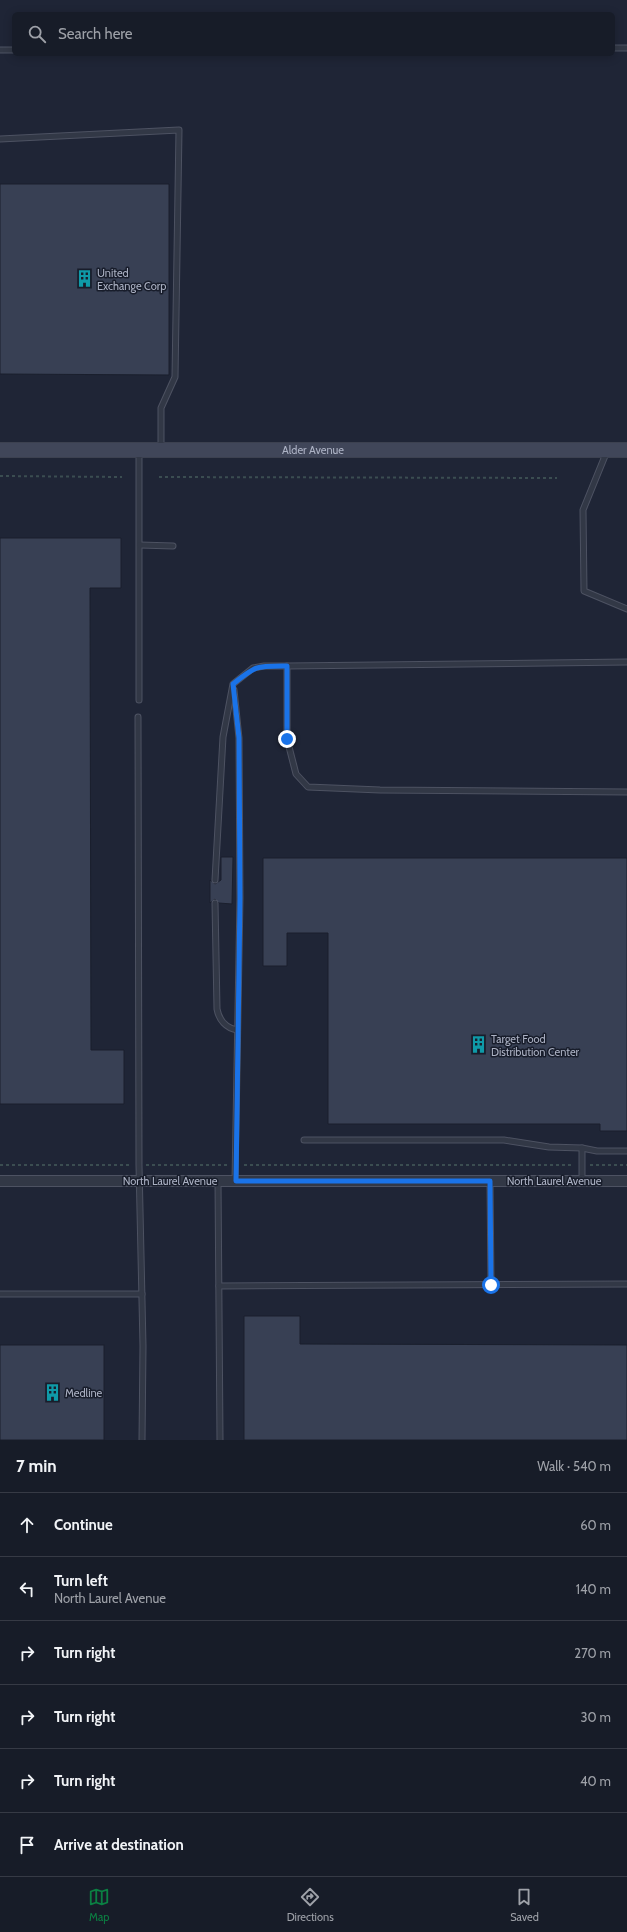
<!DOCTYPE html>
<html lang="en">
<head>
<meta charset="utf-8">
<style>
	body { margin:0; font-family:Cabin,sans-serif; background:#202530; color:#f1f3f6 }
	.stop { position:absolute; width:12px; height:12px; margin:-9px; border:3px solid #1a73e8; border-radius:50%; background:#fff }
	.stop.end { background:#1a73e8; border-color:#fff; box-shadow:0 1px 4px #0008 }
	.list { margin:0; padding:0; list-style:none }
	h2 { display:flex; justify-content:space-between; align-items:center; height:52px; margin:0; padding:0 16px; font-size:17px }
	h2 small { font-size:13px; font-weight:400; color:#9ea1a8 }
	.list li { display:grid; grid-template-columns:26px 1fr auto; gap:12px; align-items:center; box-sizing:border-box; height:64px; padding:0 16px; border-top:1px solid #363a45 }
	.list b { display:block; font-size:15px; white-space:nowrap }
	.list p { margin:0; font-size:13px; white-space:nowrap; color:#9ea1a8 }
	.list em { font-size:13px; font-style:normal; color:#9ea1a8 }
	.icon { flex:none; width:22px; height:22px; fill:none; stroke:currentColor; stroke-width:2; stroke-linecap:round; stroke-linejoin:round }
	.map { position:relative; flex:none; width:627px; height:1440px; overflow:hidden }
	.search { position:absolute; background:#171c28; box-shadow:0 2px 10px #0003; left:12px; right:12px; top:12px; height:44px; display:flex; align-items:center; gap:10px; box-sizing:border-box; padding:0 14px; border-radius:6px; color:#9ea1a8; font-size:15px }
	.sheet { height:436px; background:#171c28 }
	nav { display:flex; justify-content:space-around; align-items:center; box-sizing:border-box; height:56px; border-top:1px solid #363a45; background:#171c28; font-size:11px; color:#9ea1a8 }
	nav a { display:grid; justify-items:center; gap:2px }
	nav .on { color:#0b8043 }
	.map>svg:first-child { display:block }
</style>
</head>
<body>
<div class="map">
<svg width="627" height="1440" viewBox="0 0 627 1440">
	<rect width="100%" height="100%" fill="#1f2536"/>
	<g fill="#384054" stroke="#1a1f2d">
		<path d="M0,184H169V375L0,374Z"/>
		<path d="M0,538H121V588H90L91,1050H124V1104H0Z"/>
		<path d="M221,857H233L232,904L219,903L215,899L210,903V880L215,884L221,880Z"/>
		<path d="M263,858H627V1131H600V1124H328V933H287V966H263Z"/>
		<path d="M244,1316H300V1344L627,1345V1440H244Z"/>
		<rect x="0" y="1345" width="104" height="95"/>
	</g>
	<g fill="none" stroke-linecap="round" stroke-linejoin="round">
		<defs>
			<g id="service">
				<path d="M613,48H627"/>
				<path d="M0,50H14"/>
				<path d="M0,139L179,130L175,377L161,408V450"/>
				<path d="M139,451V700"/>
				<path d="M607,451L583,510L584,591L627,609"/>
				<path d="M140,545L173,546"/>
				<path d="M287,666L627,662"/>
				<path d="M234,690L239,738L240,898L235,1181"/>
				<path d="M138,717L139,1165L143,1346L142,1440"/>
				<path d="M215,880L223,737L233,684L253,668L264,666H287V739L296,774L308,787L380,790L627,792"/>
				<path d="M215,903L217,1009C219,1020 226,1028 237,1030"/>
				<path d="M304,1140H504L549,1147L582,1148L597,1151H627"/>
				<path d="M582,1148V1181"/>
				<path d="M218,1181L220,1440"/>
				<path d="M490,1181L491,1285"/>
				<path d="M219,1286L627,1284"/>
				<path d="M0,1294H142"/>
			</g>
			<path id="minor" d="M0,1181H627"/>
			<g id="secondary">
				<path id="s1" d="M0,450H627"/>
			</g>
		</defs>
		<use href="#service" stroke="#4d5262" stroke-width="7"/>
		<use href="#minor" stroke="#4d5262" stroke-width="12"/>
		<use href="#secondary" stroke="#3c4150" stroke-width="16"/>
		<g stroke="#3b4d51" stroke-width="2" stroke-dasharray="3 3" stroke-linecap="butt">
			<path d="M0,476L122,477"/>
			<path d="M159,477L557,478"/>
			<path d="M0,1165H132"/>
			<path d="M146,1165H228"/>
			<path d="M244,1165H574"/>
			<path d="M590,1165H627"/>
		</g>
		<use href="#service" stroke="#323846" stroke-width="5"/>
		<use href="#minor" stroke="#323846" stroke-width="10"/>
		<use href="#secondary" stroke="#404659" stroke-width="14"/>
	</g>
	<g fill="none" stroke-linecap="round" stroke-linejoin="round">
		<path stroke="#1a73e8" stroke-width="5" d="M287,739V666C256,666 257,665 233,684L239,738L240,898L236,1181H490L491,1285"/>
	</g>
	<defs>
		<symbol id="building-bare" viewBox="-9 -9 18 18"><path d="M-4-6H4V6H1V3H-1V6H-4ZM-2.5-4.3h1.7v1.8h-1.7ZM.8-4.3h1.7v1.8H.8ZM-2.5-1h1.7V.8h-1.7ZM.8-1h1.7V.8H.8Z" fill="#0f9aa8" stroke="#181d2b" stroke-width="2.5" paint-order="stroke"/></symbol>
	</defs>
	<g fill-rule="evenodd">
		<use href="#building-bare" x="72" y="266" width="25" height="25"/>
		<use href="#building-bare" x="466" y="1032" width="25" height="25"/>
		<use href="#building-bare" x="40" y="1380" width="25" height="25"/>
	</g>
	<g text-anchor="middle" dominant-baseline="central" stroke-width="3" stroke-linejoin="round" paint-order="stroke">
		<g font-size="11" fill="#acb2c4" stroke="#181d2b" text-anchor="start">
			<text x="97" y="273">United<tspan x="97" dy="13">Exchange Corp</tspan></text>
			<text x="491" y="1039">Target Food<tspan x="491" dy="13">Distribution Center</tspan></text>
			<text x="65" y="1393">Medline</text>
		</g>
		<g font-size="11" fill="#acb2c4" stroke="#181d2b">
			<text stroke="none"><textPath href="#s1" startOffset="313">Alder Avenue</textPath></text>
			<text x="170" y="1181">North Laurel Avenue</text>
			<text x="554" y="1181">North Laurel Avenue</text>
		</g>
	</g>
</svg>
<div class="stop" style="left:491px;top:1285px"></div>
<div class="stop end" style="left:287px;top:739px"></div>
<div class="search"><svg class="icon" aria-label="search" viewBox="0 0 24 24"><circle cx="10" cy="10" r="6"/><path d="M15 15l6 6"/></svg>Search here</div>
</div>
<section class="sheet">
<h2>7 min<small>Walk · 540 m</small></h2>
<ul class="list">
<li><svg class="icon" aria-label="ahead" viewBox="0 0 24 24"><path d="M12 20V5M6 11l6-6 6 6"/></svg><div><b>Continue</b></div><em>60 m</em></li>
<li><svg class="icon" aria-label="left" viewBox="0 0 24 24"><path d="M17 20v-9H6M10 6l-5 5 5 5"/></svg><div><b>Turn left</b><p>North Laurel Avenue</p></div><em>140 m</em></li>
<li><svg class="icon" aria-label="right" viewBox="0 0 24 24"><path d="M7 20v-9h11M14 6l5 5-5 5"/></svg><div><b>Turn right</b></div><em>270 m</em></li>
<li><svg class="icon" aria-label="right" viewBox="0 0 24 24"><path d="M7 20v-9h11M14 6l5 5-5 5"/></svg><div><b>Turn right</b></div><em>30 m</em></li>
<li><svg class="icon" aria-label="right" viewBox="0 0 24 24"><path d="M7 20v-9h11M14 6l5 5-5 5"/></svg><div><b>Turn right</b></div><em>40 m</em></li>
<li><svg class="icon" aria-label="arrive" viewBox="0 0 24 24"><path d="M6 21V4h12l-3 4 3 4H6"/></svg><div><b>Arrive at destination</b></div></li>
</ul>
</section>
<nav>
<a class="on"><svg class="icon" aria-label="map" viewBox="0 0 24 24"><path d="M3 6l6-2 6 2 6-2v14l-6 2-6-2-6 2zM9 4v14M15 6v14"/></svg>Map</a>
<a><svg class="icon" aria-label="directions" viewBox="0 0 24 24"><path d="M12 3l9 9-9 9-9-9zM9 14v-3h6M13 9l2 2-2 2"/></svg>Directions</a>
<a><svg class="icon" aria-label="saved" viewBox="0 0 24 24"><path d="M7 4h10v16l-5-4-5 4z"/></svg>Saved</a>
</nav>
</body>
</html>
